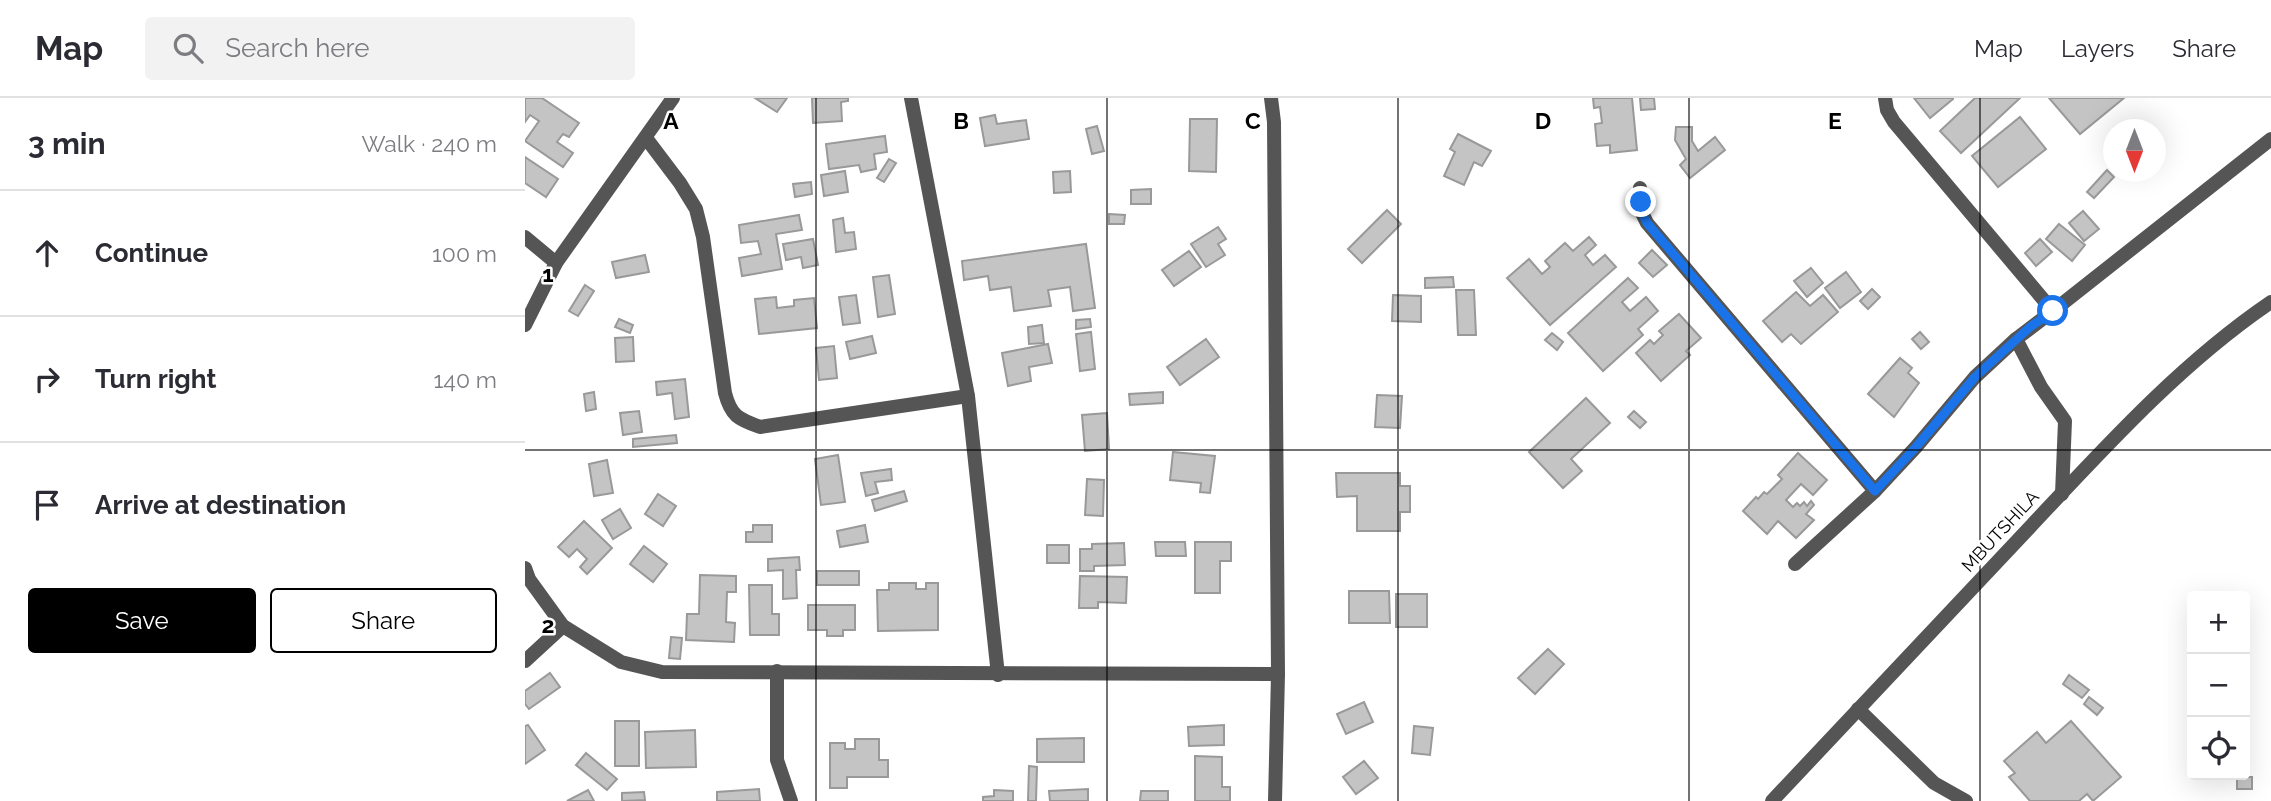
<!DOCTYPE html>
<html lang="en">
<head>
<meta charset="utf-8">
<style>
	body { margin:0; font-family:Raleway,sans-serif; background:#f2f2f3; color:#2b2b33 }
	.controls { position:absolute; right:21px; bottom:21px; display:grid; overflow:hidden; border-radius:7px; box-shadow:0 7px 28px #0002 }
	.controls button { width:63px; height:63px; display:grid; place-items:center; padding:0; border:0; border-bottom:2px solid #e1e1e2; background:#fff; color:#2b2b33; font:35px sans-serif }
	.compass { position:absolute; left:1578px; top:21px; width:63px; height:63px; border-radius:50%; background:#fff; box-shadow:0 7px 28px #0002; rotate:180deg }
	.stop { position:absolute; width:21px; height:21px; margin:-16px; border:5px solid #1a73e8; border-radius:50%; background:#fff }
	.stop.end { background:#1a73e8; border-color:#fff; box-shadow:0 2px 7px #0008 }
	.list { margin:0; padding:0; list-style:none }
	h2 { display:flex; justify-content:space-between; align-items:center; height:91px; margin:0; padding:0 28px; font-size:30px }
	h2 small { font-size:23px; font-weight:400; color:#7c7c81 }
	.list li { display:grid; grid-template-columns:46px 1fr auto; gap:21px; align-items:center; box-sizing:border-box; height:126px; padding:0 28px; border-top:2px solid #e1e1e2 }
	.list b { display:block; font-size:26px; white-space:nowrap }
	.list em { font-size:23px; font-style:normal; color:#7c7c81 }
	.actions { display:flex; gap:14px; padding:21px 28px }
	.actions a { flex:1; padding:16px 0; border:2px solid #000; border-radius:7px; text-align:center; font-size:24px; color:#000 }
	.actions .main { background:#000; color:#fff }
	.icon { flex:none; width:38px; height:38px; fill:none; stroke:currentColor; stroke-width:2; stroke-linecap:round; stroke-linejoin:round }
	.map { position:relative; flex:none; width:1746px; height:703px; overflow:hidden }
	header { display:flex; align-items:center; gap:42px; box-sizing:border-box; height:98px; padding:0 35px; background:#fff; border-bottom:2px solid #e1e1e2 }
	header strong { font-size:33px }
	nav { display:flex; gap:38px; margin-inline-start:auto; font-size:24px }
	.search { width:490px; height:63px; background:#f2f2f3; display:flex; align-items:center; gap:18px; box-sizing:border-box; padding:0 24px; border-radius:7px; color:#7c7c81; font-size:26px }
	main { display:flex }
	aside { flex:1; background:#fff }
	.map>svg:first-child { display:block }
</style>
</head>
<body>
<header>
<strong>Map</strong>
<div class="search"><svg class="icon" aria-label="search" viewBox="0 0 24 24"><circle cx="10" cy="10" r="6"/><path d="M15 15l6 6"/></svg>Search here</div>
<nav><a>Map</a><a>Layers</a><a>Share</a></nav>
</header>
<main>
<aside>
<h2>3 min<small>Walk · 240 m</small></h2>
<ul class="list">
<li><svg class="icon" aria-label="ahead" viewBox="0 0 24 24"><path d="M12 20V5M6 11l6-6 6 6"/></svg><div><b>Continue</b></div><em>100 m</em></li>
<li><svg class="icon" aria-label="right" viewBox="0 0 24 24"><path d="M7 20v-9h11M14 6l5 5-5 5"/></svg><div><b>Turn right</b></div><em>140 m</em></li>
<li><svg class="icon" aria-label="arrive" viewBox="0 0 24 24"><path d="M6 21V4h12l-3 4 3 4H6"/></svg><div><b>Arrive at destination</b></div></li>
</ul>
<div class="actions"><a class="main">Save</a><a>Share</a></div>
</aside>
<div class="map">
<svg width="1746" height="703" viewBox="0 0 1746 703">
	<rect width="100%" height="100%" fill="#fff"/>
	<g fill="#c4c4c4" stroke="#999" stroke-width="2">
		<path d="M0,0H17L54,25L44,39L38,36L32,44L48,55L38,69L0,43L14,23L5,17L0,24Z"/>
		<path d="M230,0H262L252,14Z"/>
		<path d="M287,0H323V3L316,4L317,23L288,25Z"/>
		<path d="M1068,0H1107L1112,52L1085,55V47L1072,48L1070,26L1077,25L1075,9L1069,10Z"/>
		<path d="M1115,0H1129L1130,11L1116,12Z"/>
		<path d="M1389,0H1428V1L1405,20Z"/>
		<path d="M1450,0H1495L1436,55L1415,33Z"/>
		<path d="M1524,0H1599L1555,36Z"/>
		<path d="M470,17L472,26L501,22L504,41L460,48L455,20Z"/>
		<path d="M1495,19L1521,51L1473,89L1447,58Z"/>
		<path d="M665,21H692L691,74L664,73Z"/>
		<path d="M572,28L579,53L567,56L561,31Z"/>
		<path d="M1151,29H1167V43L1173,53L1190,39L1200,52L1165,80L1155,67L1161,61L1150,42Z"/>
		<path d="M933,36L966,53L957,68L949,64L939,87L919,78L930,54L925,51Z"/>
		<path d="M360,38L362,54L349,56L351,71L336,74L334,67L304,71L301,46Z"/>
		<path d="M0,59L33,81L21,99L0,85Z"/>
		<path d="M364,61L371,65L359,84L352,80Z"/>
		<path d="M1582,72L1589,79L1569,100L1562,94Z"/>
		<path d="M320,73L323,94L299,98L296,77Z"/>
		<path d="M545,73L546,94L529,95L528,74Z"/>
		<path d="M286,84L287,96L270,99L268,86Z"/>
		<path d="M626,91V106H606V92Z"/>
		<path d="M862,112L876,126L837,165L823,151Z"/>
		<path d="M1558,113L1574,131L1559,143L1544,125Z"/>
		<path d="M584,116L600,117L599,126H584Z"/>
		<path d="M274,117L277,132L251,136L257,171L217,178L214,160L236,156L233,143L216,145L214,127Z"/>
		<path d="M318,120L320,135L329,134L331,151L311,154L308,122Z"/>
		<path d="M1534,126L1560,147L1547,163L1521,141Z"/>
		<path d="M693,129L701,141L693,146L700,157L681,169L666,146Z"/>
		<path d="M1064,139L1071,147L1060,157L1068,167L1080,157L1091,169L1025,227L982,180L1004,161L1017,176L1025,169L1020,163L1040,145L1048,153Z"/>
		<path d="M288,141L293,167L278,170L276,159L261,162L258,146Z"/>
		<path d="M1515,141L1527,154L1511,168L1500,155Z"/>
		<path d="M561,146L570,210L548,213L545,189L523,192L526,208L489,213L486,189L465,192L463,178L439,182L437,163Z"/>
		<path d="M1127,152L1142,167L1128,179L1114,165Z"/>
		<path d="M664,153L676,169L649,188L637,172Z"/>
		<path d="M120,157L124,174L91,180L87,164Z"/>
		<path d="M1286,170L1298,185L1282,199L1269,183Z"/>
		<path d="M1321,174L1336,194L1315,210L1300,190Z"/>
		<path d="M364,177L370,216L353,219L348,179Z"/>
		<path d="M928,179L929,189L900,190V180Z"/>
		<path d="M1103,180L1113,190L1097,204L1105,213L1121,199L1133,213L1113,231L1118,237L1078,273L1043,235Z"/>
		<path d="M60,187L69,193L53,218L44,213Z"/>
		<path d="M1347,191L1355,199L1343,211L1335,203Z"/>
		<path d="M931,192H949L951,237H933Z"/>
		<path d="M1271,194L1285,208L1298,197L1313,214L1276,246L1266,236L1257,244L1238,223Z"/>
		<path d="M331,197L335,225L318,227L314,199Z"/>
		<path d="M868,197L896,198V224L867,223Z"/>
		<path d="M251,199L252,210L269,208V202L289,200L292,230L234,236L230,201Z"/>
		<path d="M1154,216L1176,240L1161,253L1165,257L1136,283L1111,255L1125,242L1129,246L1138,237L1134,233Z"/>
		<path d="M94,221L108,227L105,235L90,229Z"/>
		<path d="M565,221L566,229L551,231V222Z"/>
		<path d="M517,227L519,245L504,246L503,229Z"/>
		<path d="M566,234L570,271L555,273L551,236Z"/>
		<path d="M1395,234L1404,244L1396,251L1387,241Z"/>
		<path d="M1027,235L1038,244L1032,252L1020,242Z"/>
		<path d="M347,238L351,255L325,261L321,244Z"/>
		<path d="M108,239L109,263L91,264L90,240Z"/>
		<path d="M681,241L694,259L655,287L642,269Z"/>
		<path d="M523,246L527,265L504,269L506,283L483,288L477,255Z"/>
		<path d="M309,248L312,280L294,282L291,250Z"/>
		<path d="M1375,260L1387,270L1383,275L1394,285L1369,319L1343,296Z"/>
		<path d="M160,281L164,319L150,321L147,295L132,297L131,284Z"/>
		<path d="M69,294L71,311L61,313L59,296Z"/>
		<path d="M638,294V305L605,307L604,296Z"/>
		<path d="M852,297L877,298L875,330L850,329Z"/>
		<path d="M1061,300L1085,325L1046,361L1057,373L1038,390L1004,354Z"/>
		<path d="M114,313L117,334L98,337L95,315Z"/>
		<path d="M1109,313L1121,324L1115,330L1103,319Z"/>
		<path d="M582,315L584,351L560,353L557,317Z"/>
		<path d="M151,337L152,345L108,349V341Z"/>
		<path d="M648,354L690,358L685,395L675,394L676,385L645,382Z"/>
		<path d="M1273,355L1302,382L1288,397L1276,386L1261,402L1268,409L1272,405L1275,408L1279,404L1282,408L1286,403L1289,407L1281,416L1289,422L1271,440L1253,423L1242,436L1218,413L1231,399L1233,401L1239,394L1242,396L1257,381L1253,377Z"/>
		<path d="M313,357L320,404L296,407L290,361Z"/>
		<path d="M82,362L88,395L69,398L64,366Z"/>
		<path d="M366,371L367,382L350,384L353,395L341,398L336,375Z"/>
		<path d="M811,375H875V388H885V414H875V433H832V398L812,399Z"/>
		<path d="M562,381L579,382L578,418L560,417Z"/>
		<path d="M379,393L382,403L350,413L347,402Z"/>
		<path d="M133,396L151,408L138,428L120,416Z"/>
		<path d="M95,411L106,430L88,441L77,422Z"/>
		<path d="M59,423L87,450L62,476L55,469L62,461L52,451L44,459L33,449Z"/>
		<path d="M228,427H247V444H221V434H228Z"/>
		<path d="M340,427L343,444L315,449L312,433Z"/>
		<path d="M630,444H660L661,458H631Z"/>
		<path d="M670,444H706V463H695V495H670Z"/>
		<path d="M599,445L600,467L569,468V473H555V451H567V446Z"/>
		<rect x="522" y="447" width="22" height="18"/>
		<path d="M119,448L142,466L128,484L105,466Z"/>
		<path d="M274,459L275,472H271L272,500L258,501V472L243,473V461Z"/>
		<rect x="292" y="473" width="42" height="14"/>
		<path d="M175,477L211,478V494H202L201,524L210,525L209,544L161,542L162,516H174Z"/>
		<path d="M555,478L602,479L601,505L573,504V510H554Z"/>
		<path d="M364,485H391V491H401V485H413V532L353,533L352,492H364Z"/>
		<path d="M224,487H247V516H254V537H225Z"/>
		<path d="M824,493H864L865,525H824Z"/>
		<rect x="871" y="496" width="31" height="33"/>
		<path d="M283,507H330V532H318V538H302V532H283Z"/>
		<path d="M146,539L157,540L155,561L144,560Z"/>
		<path d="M1023,551L1039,566L1010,596L993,580Z"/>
		<path d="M25,575L35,589L4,611L0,606V593Z"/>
		<path d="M1544,577L1564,592L1557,600L1538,586Z"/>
		<path d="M1564,599L1578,610L1572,617L1559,606Z"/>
		<path d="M839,604L848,624L821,636L812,616Z"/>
		<rect x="90" y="623" width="24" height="45"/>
		<path d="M1546,623L1596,679L1568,703L1562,696L1554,703H1505L1484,679L1490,675L1479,663L1512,634L1521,645Z"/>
		<path d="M3,627L20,652L0,666V628Z"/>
		<path d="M699,627V647L664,648L663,629Z"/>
		<path d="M889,628L908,630L905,657L887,655Z"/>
		<path d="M170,632L171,669L121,670L120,634Z"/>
		<path d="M559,640V664H512V641Z"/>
		<path d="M330,641H354V662H363V679H322V690H305V645H320V651H330Z"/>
		<path d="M61,655L92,681L82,692L51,667Z"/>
		<path d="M670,658L697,659V689H705V703H670Z"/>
		<path d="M839,663L853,680L831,696L818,679Z"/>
		<path d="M504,668L512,669L511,703H503Z"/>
		<rect x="1712" y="679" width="15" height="12"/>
		<path d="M234,691L235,703H192V694Z"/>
		<path d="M563,691V703H525L524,693Z"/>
		<path d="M63,692L69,703H42Z"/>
		<path d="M469,692L488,693V703H458V699L469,698Z"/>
		<path d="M616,693H643V703H615Z"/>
		<path d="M119,694L120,702L97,703V695Z"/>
	</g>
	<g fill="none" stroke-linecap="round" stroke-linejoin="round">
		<g stroke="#555" stroke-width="14">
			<path d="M386,0L443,298L473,577"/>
			<path d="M746,0L749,24L753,576L750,703"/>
			<path d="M1360,0L1362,12L1369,24L1528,213L1746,41"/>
			<path d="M121,40L155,85L171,111L178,139L200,295C206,318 213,321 235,329L443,298"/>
			<path d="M1115,90L1117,115L1122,125L1350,393"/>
			<path d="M0,139L31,165"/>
			<path d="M1528,213L1491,241L1516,289L1540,323L1537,396"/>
			<path d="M0,227L31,165L148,0"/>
			<path d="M1270,466L1350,393L1391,349L1450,279L1491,241"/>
			<path d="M0,470L4,481L38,528L96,564L137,574L753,576"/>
			<path d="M0,563L38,528"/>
			<path d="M252,573V662L266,703"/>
			<path d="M1333,611L1409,685L1441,703"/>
		</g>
		<path stroke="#555" stroke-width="14" d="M1247,703C1333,612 1419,520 1506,428C1580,349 1656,265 1746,204"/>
	</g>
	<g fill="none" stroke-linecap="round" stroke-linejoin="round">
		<path stroke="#1a73e8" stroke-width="9" d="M1116,104L1117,115L1122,125L1350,393L1391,349L1450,279L1505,229L1528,213"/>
	</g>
	<path fill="none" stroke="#000" stroke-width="2" stroke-opacity="0.55" d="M291,0V703M582,0V703M873,0V703M1164,0V703M1455,0V703M0,352H1746"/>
	<g text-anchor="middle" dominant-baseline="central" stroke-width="5" stroke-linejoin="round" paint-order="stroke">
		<g font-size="18" fill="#000" stroke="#fff">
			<text transform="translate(1475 433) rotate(-47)">MBUTSHILA</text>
		</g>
	</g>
	<g font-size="23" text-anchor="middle" font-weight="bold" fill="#000" stroke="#fff" stroke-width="5" stroke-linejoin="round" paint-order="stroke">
		<text x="146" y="31">A</text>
		<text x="436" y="31">B</text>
		<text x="728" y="31">C</text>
		<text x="1018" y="31">D</text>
		<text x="1310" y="31">E</text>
		<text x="23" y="184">1</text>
		<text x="23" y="535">2</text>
	</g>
</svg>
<div class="controls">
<button>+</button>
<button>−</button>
<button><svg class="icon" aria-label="locate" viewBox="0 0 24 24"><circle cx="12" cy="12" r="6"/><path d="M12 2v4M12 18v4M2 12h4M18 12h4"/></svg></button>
</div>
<svg class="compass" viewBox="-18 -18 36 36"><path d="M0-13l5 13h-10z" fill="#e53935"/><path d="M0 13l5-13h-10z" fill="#7c7c81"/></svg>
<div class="stop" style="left:1528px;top:213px"></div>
<div class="stop end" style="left:1116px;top:104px"></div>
</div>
</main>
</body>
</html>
